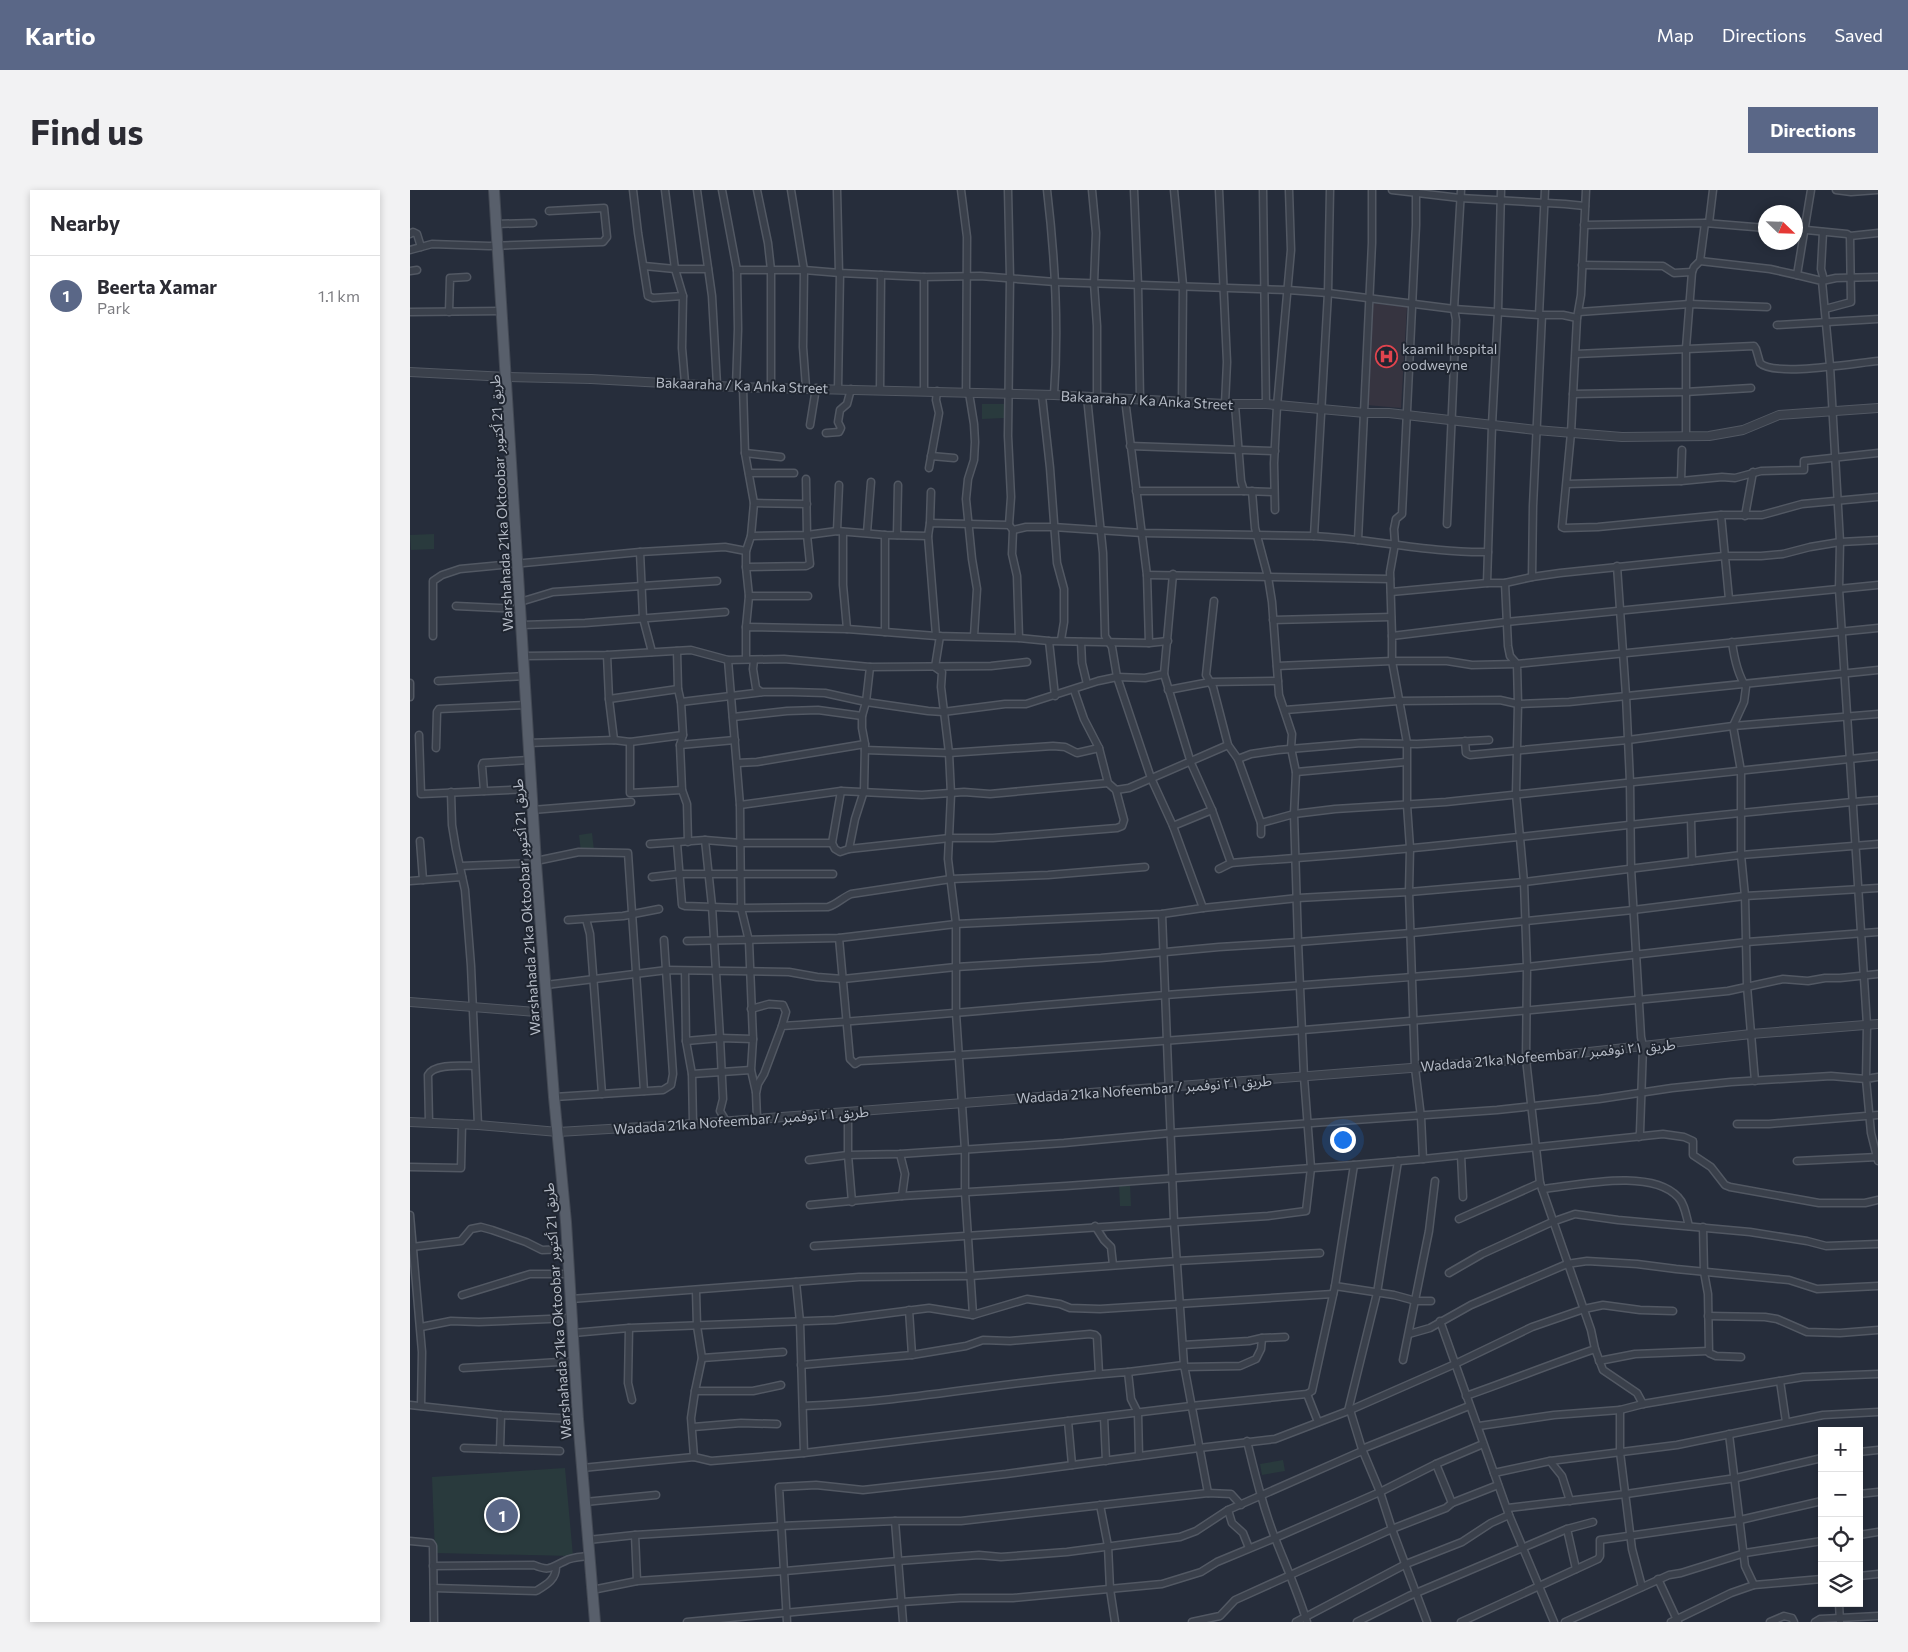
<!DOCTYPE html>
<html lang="en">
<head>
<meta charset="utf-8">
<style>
	body { margin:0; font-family:Commissioner,"Noto Sans Arabic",sans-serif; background:#f2f2f3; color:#2b2b33 }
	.controls { position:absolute; right:15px; bottom:15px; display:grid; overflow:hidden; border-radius:0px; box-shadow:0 2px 8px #0003 }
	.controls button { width:45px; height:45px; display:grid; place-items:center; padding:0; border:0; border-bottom:1px solid #e1e1e2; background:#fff; color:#2b2b33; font:25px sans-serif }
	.compass { position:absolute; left:1348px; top:15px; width:45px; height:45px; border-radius:50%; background:#fff; box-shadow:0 2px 8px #0003; rotate:113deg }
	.you { position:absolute; left:932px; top:949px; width:18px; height:18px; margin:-12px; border:4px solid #fff; border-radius:50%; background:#1a73e8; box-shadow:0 0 0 8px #1a73e833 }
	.badge { display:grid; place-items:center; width:32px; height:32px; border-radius:50%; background:#5a6787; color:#fff; font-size:16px; font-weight:700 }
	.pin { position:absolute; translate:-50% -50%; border:2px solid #fff; box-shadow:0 1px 5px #0006 }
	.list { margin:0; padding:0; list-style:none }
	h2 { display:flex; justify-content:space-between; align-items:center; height:65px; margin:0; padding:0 20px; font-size:21px }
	h2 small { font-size:16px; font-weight:400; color:#7c7c81 }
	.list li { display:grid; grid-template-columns:32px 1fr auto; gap:15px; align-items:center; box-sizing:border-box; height:80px; padding:0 20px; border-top:1px solid #e1e1e2 }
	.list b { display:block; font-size:19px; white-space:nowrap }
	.list p { margin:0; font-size:16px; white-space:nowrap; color:#7c7c81 }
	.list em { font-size:16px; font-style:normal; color:#7c7c81 }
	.icon { flex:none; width:28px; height:28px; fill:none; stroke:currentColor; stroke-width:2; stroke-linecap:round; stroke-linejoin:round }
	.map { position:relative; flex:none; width:1468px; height:1432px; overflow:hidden; border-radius:0px }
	header { display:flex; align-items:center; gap:30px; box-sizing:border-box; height:70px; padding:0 25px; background:#5a6787; color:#fff }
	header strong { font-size:24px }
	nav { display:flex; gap:28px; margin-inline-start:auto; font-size:18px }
	.intro { display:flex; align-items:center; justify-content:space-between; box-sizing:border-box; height:120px; padding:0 30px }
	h1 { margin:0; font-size:35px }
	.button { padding:12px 22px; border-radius:0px; background:#5a6787; color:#fff; font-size:18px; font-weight:700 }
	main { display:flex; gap:30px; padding:0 30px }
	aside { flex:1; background:#fff; border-radius:0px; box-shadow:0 2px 8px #0003 }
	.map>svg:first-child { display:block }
</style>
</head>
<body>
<header>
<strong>Kartio</strong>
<nav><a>Map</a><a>Directions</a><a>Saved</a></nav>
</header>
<div class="intro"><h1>Find us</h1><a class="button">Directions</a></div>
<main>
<aside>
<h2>Nearby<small></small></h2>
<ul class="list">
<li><span class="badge">1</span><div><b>Beerta Xamar</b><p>Park</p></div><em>1.1 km</em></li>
</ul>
</aside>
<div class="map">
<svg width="1468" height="1432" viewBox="0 0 1468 1432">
	<rect width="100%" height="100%" fill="#262d3b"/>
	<path fill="#363440" d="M960,113L997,117L991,218L956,215Z"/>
	<g fill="#293a3d">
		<path d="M594,214V228L572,229V214Z"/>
		<path d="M24,344V359L1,360L0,345Z"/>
		<path d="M182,643L184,660L171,662L169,645Z"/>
		<path d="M709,994H720L721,1016H710Z"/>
		<path d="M873,1270L875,1281L852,1285L850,1274Z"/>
		<path d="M155,1278L163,1366L25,1363L22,1287Z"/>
	</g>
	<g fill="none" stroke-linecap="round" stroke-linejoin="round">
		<defs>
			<g id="minor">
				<path d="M223,0L228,43L238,106L243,108L273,106"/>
				<path d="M255,0L265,79L273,106L272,158L275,193"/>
				<path d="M287,0L302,106L307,195"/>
				<path d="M312,0L327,80L328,139L326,197"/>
				<path d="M347,0L358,53L361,80V198"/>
				<path d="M381,0L394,80L393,157L396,198"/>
				<path d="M427,0L429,83"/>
				<path d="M551,0L557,47L556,203"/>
				<path d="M598,0L600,88L598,246L601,307L599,335"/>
				<path d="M637,0C645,67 649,137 644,205"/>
				<path d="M682,0L686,43L684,93L687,136V207"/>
				<path d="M724,0L728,95L730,209"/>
				<path d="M764,0L773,95L772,212"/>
				<path d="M809,0L817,172L815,214"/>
				<path d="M853,0L856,214"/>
				<path d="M982,0L1050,8L1155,14L1175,16"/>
				<path d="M1176,0L1171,105L1167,128L1161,243L1152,337L1154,338L1188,337L1311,325H1352L1392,314L1468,307"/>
				<path d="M1426,0L1441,2L1467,0"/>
				<path d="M1299,33L1303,0"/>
				<path d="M86,34L123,33"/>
				<path d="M1174,35L1295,33L1356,38"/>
				<path d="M1386,39L1437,44L1440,46L1468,43"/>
				<path d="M1413,42L1411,79L1414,90"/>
				<path d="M0,44L3,42L7,44L11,57"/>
				<path d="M0,60L22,54L79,56L193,52L197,47L194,18L139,21"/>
				<path d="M1290,71L1360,79L1387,85"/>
				<path d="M1172,75L1253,76L1264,83L1282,82"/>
				<path d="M234,76L265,79H298"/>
				<path d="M327,80H394L430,83L514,87L570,86L645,92L878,100L918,103L1044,119L1129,125"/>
				<path d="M0,81L7,80"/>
				<path d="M1412,91L1426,88L1468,87"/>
				<path d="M1415,119L1441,112L1440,46"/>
				<path d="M0,122L92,121"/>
				<path d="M39,122L40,88L57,87"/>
				<path d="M1169,122L1280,114L1357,117"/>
				<path d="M1132,125H1153L1167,128"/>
				<path d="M1367,135L1468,129"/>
				<path d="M1166,164L1344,156L1346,159L1350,173C1364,187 1445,173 1468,171"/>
				<path d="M333,197L335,263L344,313L341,346L336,361V377L339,406L336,437"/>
				<path d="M428,199L430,83"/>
				<path d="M470,200L471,85"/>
				<path d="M514,201V87"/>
				<path d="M559,203L564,234L565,252L564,270L558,289L556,309L562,369L567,399L564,446"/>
				<path d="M1163,204L1275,202L1341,198"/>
				<path d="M632,206L640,278L647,373L654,399V432L651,450"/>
				<path d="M677,207L693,363L695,446L702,457L707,487L741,588L763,636L793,718"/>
				<path d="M715,209L737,385L739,453"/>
				<path d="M825,215L831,291L834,301"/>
				<path d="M400,235L406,198"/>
				<path d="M416,243L429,242L431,238L428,232L430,220L437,214L441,199"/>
				<path d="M1276,246V158L1282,82L1284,77L1290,71L1295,33"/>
				<path d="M720,256L865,261"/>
				<path d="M335,263L371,267"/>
				<path d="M521,266L544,268"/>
				<path d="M519,278L529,223L526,210L527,201"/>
				<path d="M339,283H384"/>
				<path d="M1271,291L1272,260"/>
				<path d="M1157,294L1271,291L1312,287L1325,288L1351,281L1394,280V271L1468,263"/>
				<path d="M726,301H834L864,302"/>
				<path d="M344,313L397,314"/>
				<path d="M865,320L864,273L867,216L881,60L879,0"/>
				<path d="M1311,325L1319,409"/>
				<path d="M1335,326L1343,282"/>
				<path d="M520,333L521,302"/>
				<path d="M1037,334L1046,130L1044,119L1051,0"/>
				<path d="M603,340L602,364L607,386L609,448"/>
				<path d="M427,341L429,295"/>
				<path d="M433,342V395L437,439"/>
				<path d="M457,343L461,292"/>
				<path d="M475,345V442"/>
				<path d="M487,345L488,295"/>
				<path d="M341,346L397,345L427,341L475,345L518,346L520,333L599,335L603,340L616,337H643L732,343L904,346C962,349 1020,363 1078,362"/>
				<path d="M518,346L526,446"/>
				<path d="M904,346L918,103L920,0"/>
				<path d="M948,350L962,53V0"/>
				<path d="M230,362L233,428L242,462"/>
				<path d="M1207,376L1216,506L1220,592L1221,678L1231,847L1233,856L1230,942L1229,947"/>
				<path d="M336,377L396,376L400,374L397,345L396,289"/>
				<path d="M763,384L754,484L781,573L802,620L821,673"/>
				<path d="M737,385L980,389"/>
				<path d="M1122,387L1123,316L1132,125H1129L1135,0"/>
				<path d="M1077,393L1082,235L1088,121L1091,0"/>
				<path d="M1095,393L1098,456L1100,466L1107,474"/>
				<path d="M981,402L1077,393H1095L1122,387L1150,383L1314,366H1351L1373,364L1400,357L1430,352L1468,350"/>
				<path d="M339,406H398"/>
				<path d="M804,411L796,485L803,497L818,555L828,569L851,633V644"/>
				<path d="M110,412L143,402L307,391"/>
				<path d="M46,416L111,419"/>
				<path d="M863,430L981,427"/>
				<path d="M112,435L175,433L315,422"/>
				<path d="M23,446V391L32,385L50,379L230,362L315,357L336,361"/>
				<path d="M530,446L525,477L532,482L531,497L539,563L541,604L538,669L546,734V823L555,960V1002L563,1125"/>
				<path d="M982,446L980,382L985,354L984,339L986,329L992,324L1006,35V0"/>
				<path d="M639,451L645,506"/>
				<path d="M671,452L672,473L677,494"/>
				<path d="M1322,452C1324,467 1328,485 1336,497L1334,512L1323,536L1331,581V665L1335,706L1337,796L1345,891"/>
				<path d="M267,461L268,499L271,512L273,545L270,555L272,600L277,614L278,652"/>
				<path d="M197,465L199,509L204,550"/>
				<path d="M114,466L197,465L281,460L318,470L374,469L460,477L581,476L617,472"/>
				<path d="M336,469V437L437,439L526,446L609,448L639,451L739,453L758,451"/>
				<path d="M318,470L330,615L331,718L339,751L343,849L341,880L346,902"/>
				<path d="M344,470L343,479L346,498L351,502"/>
				<path d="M867,476L982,471H1037L1062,475L1107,474"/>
				<path d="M28,491L115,486"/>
				<path d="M0,493V507"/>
				<path d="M758,500L800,492L868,491"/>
				<path d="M199,509L268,499"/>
				<path d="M271,512L354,502H382L415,503L456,512L518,521L533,522L595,514H616L688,491L707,487L735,488L754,484"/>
				<path d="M875,520L988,511L1090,510L1108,514L1107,474L1468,438"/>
				<path d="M323,527L377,521L408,520L452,526"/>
				<path d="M9,545L11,604L121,599"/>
				<path d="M1055,551L1056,563L1060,565L1218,550L1323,536L1468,524"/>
				<path d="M220,552V603L272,600"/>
				<path d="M118,553L204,550L220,552L273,545"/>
				<path d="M270,555L325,550"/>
				<path d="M26,558L27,522L29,519L117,515"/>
				<path d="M455,560L539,563L643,556L655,557L667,563L689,558"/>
				<path d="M828,569L841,564L868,560L951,553L1007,554L1079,550"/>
				<path d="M327,573L347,572L455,554"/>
				<path d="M886,582L996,572"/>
				<path d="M706,600L719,598L818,555"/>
				<path d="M74,601L72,576L73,573L119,570"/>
				<path d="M431,601L422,653L425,659L430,662L439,659L540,648H583L707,638L712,636L714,630L706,600L698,593L689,558L674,529L664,500"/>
				<path d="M41,602L42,635L46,659L55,700L61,776L68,935"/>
				<path d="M330,615L431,601L512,605L554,602L580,604L698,593"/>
				<path d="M122,620L221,612"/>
				<path d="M1281,629L1282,671"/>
				<path d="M851,633L884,624L925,619L1036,612L1468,566"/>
				<path d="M763,636L802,620"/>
				<path d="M295,650L302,716L310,848L313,909L310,921L316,931"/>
				<path d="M10,651L13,690"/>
				<path d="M267,653L272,715L275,716L331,718L418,717C427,714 432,708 441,704L541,689L638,685L735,677"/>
				<path d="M240,654L295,650L331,653H422"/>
				<path d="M439,659L445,629L454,601L455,554L452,538V526L456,512L460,477"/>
				<path d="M126,671L169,662L218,663L234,901"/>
				<path d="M51,676L126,673"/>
				<path d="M809,679L821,673L843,671C1052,658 1259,627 1468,610"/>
				<path d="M242,687L268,684H423"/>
				<path d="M0,691L52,687"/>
				<path d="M752,724L764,1031L774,1175L798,1303"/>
				<path d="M176,729L180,744L192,904"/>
				<path d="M158,730L213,726L249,719"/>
				<path d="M429,748L440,869L445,874L450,871C740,855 1029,830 1318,801L1373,789L1398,791L1415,788H1430L1468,784"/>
				<path d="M277,751L429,748L546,734L752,724L793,718L888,708L999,702L1114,692L1331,665L1468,654"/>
				<path d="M275,781L276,851L282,884L283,934"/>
				<path d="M136,795L257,780L379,782L407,787L433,789L546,777L691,768L809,757L888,752L1001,743L1223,720L1335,706L1468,698"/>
				<path d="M341,819L359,814L373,815L376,822L372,836"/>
				<path d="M276,851L310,848L343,849"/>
				<path d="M282,884L341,880"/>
				<path d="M1468,887L1456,889L1461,943L1468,971"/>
				<path d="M144,907L253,900L261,895L263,884L254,750"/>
				<path d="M438,922V965L442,1012"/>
				<path d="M347,929L346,903L348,894L354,884L372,836C500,828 628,815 756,805C876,796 997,789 1117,777L1114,692L1106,604L1108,514L1159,512L1468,480"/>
				<path d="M19,932L18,885C24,873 53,876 65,876"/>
				<path d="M1327,934H1359L1468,925"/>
				<path d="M490,964L495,984L492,1006"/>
				<path d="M1051,965L1053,1007"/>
				<path d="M1013,969L1253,944L1274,947L1283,951V965L1301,977L1315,995L1320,997L1409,1013H1455L1468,1010"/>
				<path d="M399,970L438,965L490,964L654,953L761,943L1087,920L1189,909L1262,898L1321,892L1421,886L1456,889L1457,835L1429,399L1430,352L1420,176L1412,91L1387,85L1401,0"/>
				<path d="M1387,971L1468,967"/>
				<path d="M0,977L51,978L52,934"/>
				<path d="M1132,999C1169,995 1241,978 1268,1007C1275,1014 1276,1026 1279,1036"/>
				<path d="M400,1015L492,1006L656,996L944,975"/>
				<path d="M0,1025L12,1162L11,1216"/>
				<path d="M1049,1029L1130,993"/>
				<path d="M685,1036L694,1050L701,1057L703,1075"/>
				<path d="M1293,1037L1294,1082L1298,1104L1299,1163L1306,1166L1331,1167"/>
				<path d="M404,1056L858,1026L896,1021L901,978L894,887L888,752L884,624L886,582L881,558L882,544L869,505L862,412L858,387L845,338L842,301"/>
				<path d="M2,1057L51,1051L61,1039L71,1037L82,1040L116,1052L132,1060L158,1059"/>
				<path d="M1039,1083L1072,1064L1142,1032L1165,1024L1208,1030L1340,1042L1397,1051L1416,1056L1468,1054"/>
				<path d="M386,1092L390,1132L394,1263"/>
				<path d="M925,1096L984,1105L1006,1111H1021"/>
				<path d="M52,1105L120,1084H159"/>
				<path d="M161,1109L449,1087L561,1086L767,1071L910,1063"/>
				<path d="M499,1120L502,1165"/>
				<path d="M1298,1126L1355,1127L1367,1129L1397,1142L1430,1143L1468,1140"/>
				<path d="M1030,1131L1099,1325L1144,1432"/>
				<path d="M11,1137L41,1131L69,1132L162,1128"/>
				<path d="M219,1138L218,1193L222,1210"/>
				<path d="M163,1143L219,1138L425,1130L519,1118L563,1125L617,1109L650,1114L660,1118L690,1119L923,1104"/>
				<path d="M999,1144L1020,1138L1061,1115L1157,1074L1177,1071L1227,1074L1266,1079L1379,1090L1407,1099L1468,1096"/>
				<path d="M773,1155L839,1151L852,1148L875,1147"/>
				<path d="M1185,1159L1193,1180L1227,1203L1233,1214"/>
				<path d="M292,1168L373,1162"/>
				<path d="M993,1170L1019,1041L1025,991"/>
				<path d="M1189,1171L1225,1164L1298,1161"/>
				<path d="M391,1175L502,1165L556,1156L573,1150L600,1151L680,1144L685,1145L687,1147L689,1184"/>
				<path d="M774,1177L830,1176L846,1169L851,1159L852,1148"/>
				<path d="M53,1178L165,1171"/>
				<path d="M718,1182L774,1175"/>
				<path d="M1370,1191L1376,1232"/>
				<path d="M285,1201H343L371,1195"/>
				<path d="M897,1204L908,1232"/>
				<path d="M1056,1206C1099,1191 1141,1174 1185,1159L1181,1140L1130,993L1116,869L1117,777L1337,752L1468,742"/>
				<path d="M0,1215L91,1225L168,1229"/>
				<path d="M393,1216C502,1212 609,1189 718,1182L721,1209L728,1223L729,1266"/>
				<path d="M940,1220L952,1259L970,1302L982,1339L1017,1432"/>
				<path d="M1210,1220V1262L1222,1359L1232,1397"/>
				<path d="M938,1221L967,1103L988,971"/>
				<path d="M694,1227L696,1271"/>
				<path d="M658,1231L662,1275"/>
				<path d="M1069,1236L1144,1225L1210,1220L1233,1214L1393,1187L1468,1184"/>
				<path d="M283,1237L331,1233L367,1234"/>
				<path d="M1319,1244L1335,1376L1344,1395"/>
				<path d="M837,1251C845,1284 853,1317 865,1348C876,1376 888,1403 897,1432"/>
				<path d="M54,1258L150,1261"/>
				<path d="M90,1259L91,1225"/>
				<path d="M1449,1262L1468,1260"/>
				<path d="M284,1267L281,1228L285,1201L292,1168L287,1136L286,1101"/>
				<path d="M1140,1271L1152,1286L1160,1311"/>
				<path d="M1026,1274L1042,1313"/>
				<path d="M172,1278L284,1267L301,1271L394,1263L781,1216L897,1204L902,1201L925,1096L944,975L1013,969L1011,927L1005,878L999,702L1000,658L997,615V553L982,471V446L1096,432L1468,395"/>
				<path d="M1084,1283L1140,1271L1267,1255L1413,1225L1468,1222"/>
				<path d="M1449,1304L1468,1302"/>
				<path d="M175,1312L246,1305"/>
				<path d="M690,1315L698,1356L700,1399L705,1432"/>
				<path d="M1098,1318L1216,1304L1326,1288L1412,1268"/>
				<path d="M818,1320L822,1333L833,1343L839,1358"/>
				<path d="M485,1331L493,1432"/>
				<path d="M1157,1339L1166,1379"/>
				<path d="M225,1345L227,1391"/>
				<path d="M1449,1345L1468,1342"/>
				<path d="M178,1350L225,1345L371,1336L485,1331H551L798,1303L821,1304L831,1315"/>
				<path d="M0,1351L21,1353L23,1356L24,1432"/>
				<path d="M23,1376L124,1375C140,1382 141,1377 155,1371C162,1367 172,1367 179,1366"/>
				<path d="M1449,1386L1468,1384"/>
				<path d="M1248,1389L1268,1432"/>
				<path d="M24,1398L126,1401C136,1395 146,1390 146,1377"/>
				<path d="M182,1400L227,1391L375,1381L488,1371L569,1365L591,1367L657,1362L770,1347L786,1341L818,1320L952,1261V1259L1059,1216"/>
				<path d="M1429,1413L1430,1432"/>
				<path d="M277,1432L492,1412L550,1408H603L752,1394L791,1382L807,1372L865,1348L970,1302L1026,1274L1073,1254"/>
				<path d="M377,1432L369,1297L406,1295L453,1300L596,1284L789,1258L865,1249L938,1221L1045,1174L1122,1137L1174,1119L1193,1115L1230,1120L1263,1121"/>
				<path d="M782,1432L810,1426L825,1410L982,1339L1036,1318L1042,1313L1088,1295"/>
				<path d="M886,1432L996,1374L1052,1352L1081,1333L1099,1325"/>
				<path d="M947,1432L999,1406L1051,1384L1157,1339L1183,1332"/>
				<path d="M1051,1432L1188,1369L1190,1366V1350L1330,1330L1412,1311"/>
				<path d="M1155,1432L1259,1385L1271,1383L1335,1363L1412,1351"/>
				<path d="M1261,1432L1321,1403L1344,1395L1412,1389"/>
				<path d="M1360,1432L1374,1426L1382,1428L1384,1432"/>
				<path d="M1405,1432L1410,1429L1468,1426"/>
			</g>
			<g id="tertiary">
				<path d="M0,182L97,187L181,189L326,197L644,205L815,214H856L955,223H979L1126,240L1212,247L1299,246L1333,240L1369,225L1468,218"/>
				<path d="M0,812L138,823"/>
				<path d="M0,932L68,935L148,942L283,934L1116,869L1341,844L1468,834"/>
			</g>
			<path id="primary" d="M84,0L126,673L144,907L156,1032L168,1229L185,1432"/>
		</defs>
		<use href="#minor" stroke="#525863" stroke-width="9"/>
		<use href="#tertiary" stroke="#525863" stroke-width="10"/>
		<use href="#primary" stroke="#434954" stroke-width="12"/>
		<use href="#minor" stroke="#3a404b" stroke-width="6"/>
		<use href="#tertiary" stroke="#3a404b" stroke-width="8"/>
		<use href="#primary" stroke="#585f6b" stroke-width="10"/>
	</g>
	<defs>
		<symbol id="hospital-ring" viewBox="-11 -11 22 22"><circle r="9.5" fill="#1f2530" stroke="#e0444e" stroke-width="1.5"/><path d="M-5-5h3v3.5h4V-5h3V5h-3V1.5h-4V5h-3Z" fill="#e0444e"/></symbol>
	</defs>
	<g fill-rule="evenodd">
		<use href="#hospital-ring" x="964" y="154" width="25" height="25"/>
	</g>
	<g text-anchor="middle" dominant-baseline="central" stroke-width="4" stroke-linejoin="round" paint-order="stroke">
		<g font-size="14" fill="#b5bbc6" stroke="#1f2530" text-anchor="start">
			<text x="992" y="158">kaamil hospital<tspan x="992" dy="16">oodweyne</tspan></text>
		</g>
		<g font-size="14" fill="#b5bbc6" stroke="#1f2530">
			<text transform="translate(332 195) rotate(2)">Bakaaraha / Ka Anka Street</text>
			<text transform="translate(737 210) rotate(3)">Bakaaraha / Ka Anka Street</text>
			<text transform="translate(91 313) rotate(-93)">Warshahada 21ka Oktoobar طريق 21 أكتوبر</text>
			<text transform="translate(116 717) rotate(-94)">Warshahada 21ka Oktoobar طريق 21 أكتوبر</text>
			<text transform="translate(1138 865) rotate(-5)">Wadada 21ka Nofeembar / طريق ٢١ نوفمبر</text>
			<text transform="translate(734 899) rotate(-4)">Wadada 21ka Nofeembar / طريق ٢١ نوفمبر</text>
			<text transform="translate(331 930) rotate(-4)">Wadada 21ka Nofeembar / طريق ٢١ نوفمبر</text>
			<text transform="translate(147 1121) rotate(-94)">Warshahada 21ka Oktoobar طريق 21 أكتوبر</text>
		</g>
	</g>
</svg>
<div class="controls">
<button>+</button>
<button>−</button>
<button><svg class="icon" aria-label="locate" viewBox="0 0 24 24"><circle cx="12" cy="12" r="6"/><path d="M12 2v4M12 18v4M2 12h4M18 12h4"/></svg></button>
<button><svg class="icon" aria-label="layers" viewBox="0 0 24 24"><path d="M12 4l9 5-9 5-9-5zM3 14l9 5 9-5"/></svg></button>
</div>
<svg class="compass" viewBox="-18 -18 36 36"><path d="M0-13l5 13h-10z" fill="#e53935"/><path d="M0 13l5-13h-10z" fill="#7c7c81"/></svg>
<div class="you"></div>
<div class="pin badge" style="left:92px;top:1325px">1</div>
</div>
</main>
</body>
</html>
